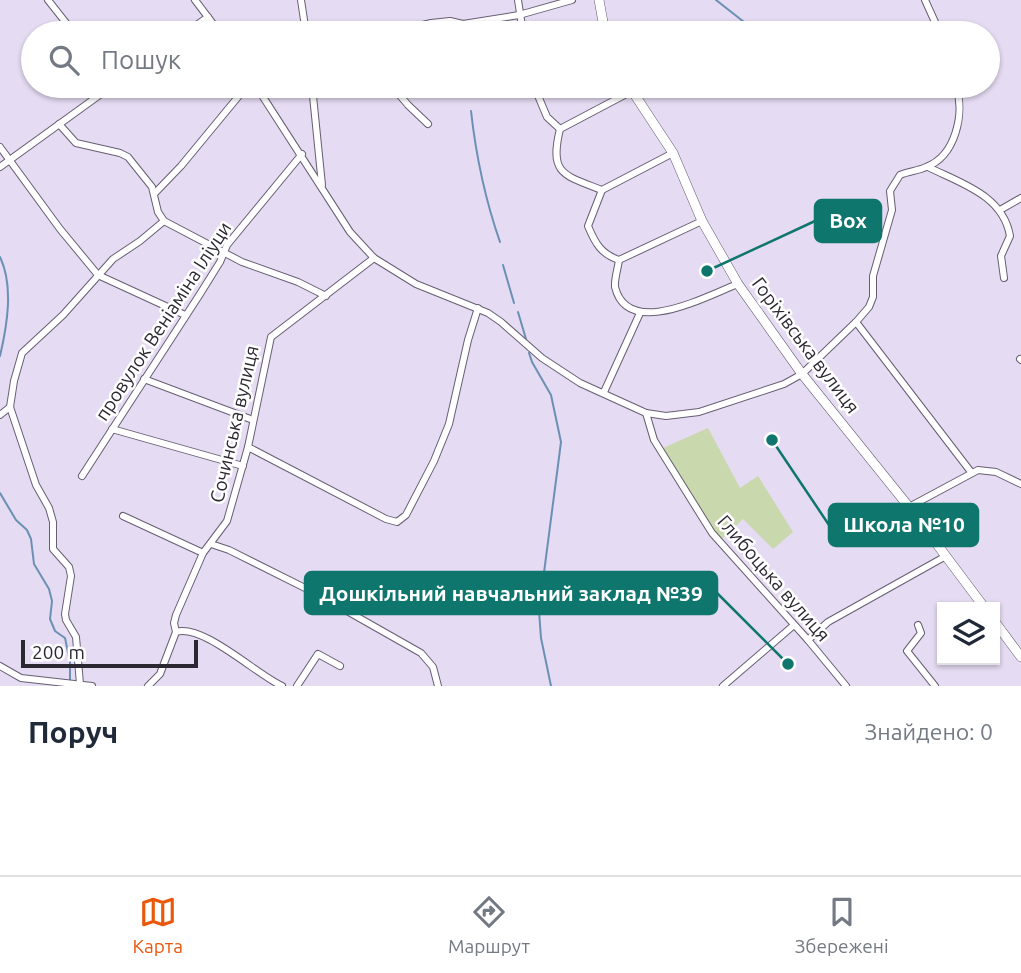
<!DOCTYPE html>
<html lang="uk">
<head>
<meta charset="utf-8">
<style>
	body { margin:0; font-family:Ubuntu,sans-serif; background:#f2f2f3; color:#1f2937 }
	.controls { position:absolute; right:21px; bottom:21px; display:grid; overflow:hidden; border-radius:0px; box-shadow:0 2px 5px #0004 }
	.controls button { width:63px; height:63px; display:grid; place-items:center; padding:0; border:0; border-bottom:2px solid #e0e1e3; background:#fff; color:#1f2937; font:35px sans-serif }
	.scale { position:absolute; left:21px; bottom:18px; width:177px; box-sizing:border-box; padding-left:7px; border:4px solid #2c2831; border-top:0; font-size:19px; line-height:24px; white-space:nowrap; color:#2c2831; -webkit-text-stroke:5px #fff; paint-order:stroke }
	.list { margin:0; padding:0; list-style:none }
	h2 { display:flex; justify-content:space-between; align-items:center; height:91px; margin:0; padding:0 28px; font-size:30px }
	h2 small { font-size:23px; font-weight:400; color:#747a83 }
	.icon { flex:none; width:38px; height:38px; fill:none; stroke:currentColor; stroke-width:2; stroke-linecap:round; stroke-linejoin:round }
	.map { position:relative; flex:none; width:1021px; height:686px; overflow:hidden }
	.search { position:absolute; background:#fff; box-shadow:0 2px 5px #0004; left:21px; right:21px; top:21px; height:77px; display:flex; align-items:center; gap:18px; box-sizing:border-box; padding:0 24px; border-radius:38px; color:#747a83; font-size:26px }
	.sheet { height:189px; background:#fff }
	nav { display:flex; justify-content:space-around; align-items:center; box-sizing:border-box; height:98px; border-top:2px solid #e0e1e3; background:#fff; font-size:19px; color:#747a83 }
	nav a { display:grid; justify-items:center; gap:4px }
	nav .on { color:#ea580c }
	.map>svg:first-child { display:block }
</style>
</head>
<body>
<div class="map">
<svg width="1021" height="686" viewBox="0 0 1021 686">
	<rect width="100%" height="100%" fill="#e5dbf2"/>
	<path fill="#cad8ad" d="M708,428L740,488L758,476L793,532L773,549L743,519L722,539L714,531L661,449Z"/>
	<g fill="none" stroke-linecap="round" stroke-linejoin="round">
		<g stroke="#6b90b3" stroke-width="2">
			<path d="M716,0L758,33"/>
			<path d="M471,111C476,156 485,199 500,242"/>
			<path d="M0,257C14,286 7,326 0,356"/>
			<path d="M503,265L514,303"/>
			<path d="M518,312L526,339"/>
			<path d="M529,353L532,362L551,395L561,442L539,611L541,638L551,686"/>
			<path d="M0,493L16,520L27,530L31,539L34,564L49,589L52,601L50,619L55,631L65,638L70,662V680"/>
		</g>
		<defs>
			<g id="street">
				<path d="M48,0L74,33"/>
				<path d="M195,0L220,33"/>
				<path d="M301,0L306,33"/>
				<path d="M518,0L523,33"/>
				<path d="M925,0L940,33"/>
				<path d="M185,33L208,17"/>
				<path d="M390,33L431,23L450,21L463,24L519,15L572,0"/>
				<path d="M256,86L350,232L374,258L416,284L488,313L501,322L542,358L580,383L646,413L666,416L699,412L784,384L802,374L856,322L869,307L873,297V276L892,210L890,191L900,175C909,171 918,171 926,167C956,156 965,113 956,86"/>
				<path d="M312,86L322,185"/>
				<path d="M392,86L408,105L428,124"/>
				<path d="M534,86L547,117L560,129L632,91"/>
				<path d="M59,124L76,143L120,153L128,157L152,187L158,212L164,221L242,262L298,282L326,296"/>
				<path d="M560,129C549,174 563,175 602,190L673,153"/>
				<path d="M0,147L60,229L98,275L185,315"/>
				<path d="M0,167L112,86"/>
				<path d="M928,167C960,183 1003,195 1010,236L1001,256L1004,278"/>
				<path d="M602,190L588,226C595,243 601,254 619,260L702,221"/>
				<path d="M155,193L181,166L247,86"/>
				<path d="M1000,210L1021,198"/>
				<path d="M619,260C618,268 614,280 615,287C628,340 708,295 738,284"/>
				<path d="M856,322L971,472"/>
				<path d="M1020,359L1021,360"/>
				<path d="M144,379L253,420"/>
				<path d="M604,392L640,313"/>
				<path d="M646,413L654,440L712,533L808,640L846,686"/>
				<path d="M0,415L10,407"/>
				<path d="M112,429L243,466"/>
				<path d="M248,447L386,519L397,522L406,515L434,461L449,424L468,340L478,308"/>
				<path d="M82,476L200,294L220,262L227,245L302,154"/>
				<path d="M909,507L978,470L996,472L1021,484"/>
				<path d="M123,516L203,553"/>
				<path d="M211,544L229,550L317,594L421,653L433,667L438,686"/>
				<path d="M918,625L921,633L907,651L935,686"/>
				<path d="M176,632L174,623L176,615L203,553L227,521L248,447L271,337L374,258"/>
				<path d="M808,640L828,622L946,556"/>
				<path d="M0,666L21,678L92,686"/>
				<path d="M80,684L76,637L66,620L65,614L71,576L69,567L53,549V522L49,508L36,485L10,407L14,381L22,353L63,315L113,259L140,241L164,221"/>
				<path d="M148,686L160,674L176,632C202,623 256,674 282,686"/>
				<path d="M297,686L318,654L340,666"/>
				<path d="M723,686L794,625"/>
			</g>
			<g id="secondary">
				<path d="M599,0L605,33"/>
				<path d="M629,86L673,153L702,221L738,284L802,374L909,507L984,607"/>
				<path d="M995,622L1021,657"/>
			</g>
		</defs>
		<use href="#street" stroke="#675e72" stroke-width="8"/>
		<use href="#secondary" stroke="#675e72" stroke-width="10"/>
		<use href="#street" stroke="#fff" stroke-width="6"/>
		<use href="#secondary" stroke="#fff" stroke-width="9"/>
	</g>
	<g text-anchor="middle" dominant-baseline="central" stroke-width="5" stroke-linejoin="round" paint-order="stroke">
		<g font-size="19" fill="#2c2831" stroke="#fff">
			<text transform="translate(163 321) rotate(-57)">провулок Веніаміна Іліуци</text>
			<text transform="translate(806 345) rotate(53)">Горіхівська вулиця</text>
			<text transform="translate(234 424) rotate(-77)">Сочинська вулиця</text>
			<text transform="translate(774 578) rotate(49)">Глибоцька вулиця</text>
		</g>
	</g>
	<path fill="none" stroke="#0f766e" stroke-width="2.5" d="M707 271L815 221M772 440L829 525M788 664L717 593"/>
	<g fill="#0f766e" stroke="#fff" stroke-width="2.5">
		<circle cx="707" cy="271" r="7"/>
		<circle cx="772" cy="440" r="7"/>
		<circle cx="788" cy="664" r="7"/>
	</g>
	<g fill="#0f766e" stroke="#0f766e" stroke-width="2.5">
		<rect x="815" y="200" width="66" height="42" rx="7"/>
		<rect x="829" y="504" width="149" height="42" rx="7"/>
		<rect x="305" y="572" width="412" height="42" rx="7"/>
	</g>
	<g font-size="21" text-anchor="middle" font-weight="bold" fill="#fff">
		<text x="848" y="228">Box</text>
		<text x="904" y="532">Школа №10</text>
		<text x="511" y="601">Дошкільний навчальний заклад №39</text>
	</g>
</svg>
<div class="controls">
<button><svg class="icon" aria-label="layers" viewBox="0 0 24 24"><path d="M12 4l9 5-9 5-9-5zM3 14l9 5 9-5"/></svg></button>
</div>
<div class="scale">200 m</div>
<div class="search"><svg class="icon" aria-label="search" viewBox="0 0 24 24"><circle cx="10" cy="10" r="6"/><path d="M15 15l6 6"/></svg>Пошук</div>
</div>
<section class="sheet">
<h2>Поруч<small>Знайдено: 0</small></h2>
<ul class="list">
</ul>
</section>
<nav>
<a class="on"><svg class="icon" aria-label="map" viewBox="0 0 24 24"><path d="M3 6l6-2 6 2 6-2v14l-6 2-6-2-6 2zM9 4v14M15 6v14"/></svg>Карта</a>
<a><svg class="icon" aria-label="directions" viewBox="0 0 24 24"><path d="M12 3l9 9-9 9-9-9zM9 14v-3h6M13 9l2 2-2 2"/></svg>Маршрут</a>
<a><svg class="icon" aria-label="saved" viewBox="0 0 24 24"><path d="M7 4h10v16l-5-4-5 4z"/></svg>Збережені</a>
</nav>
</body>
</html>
